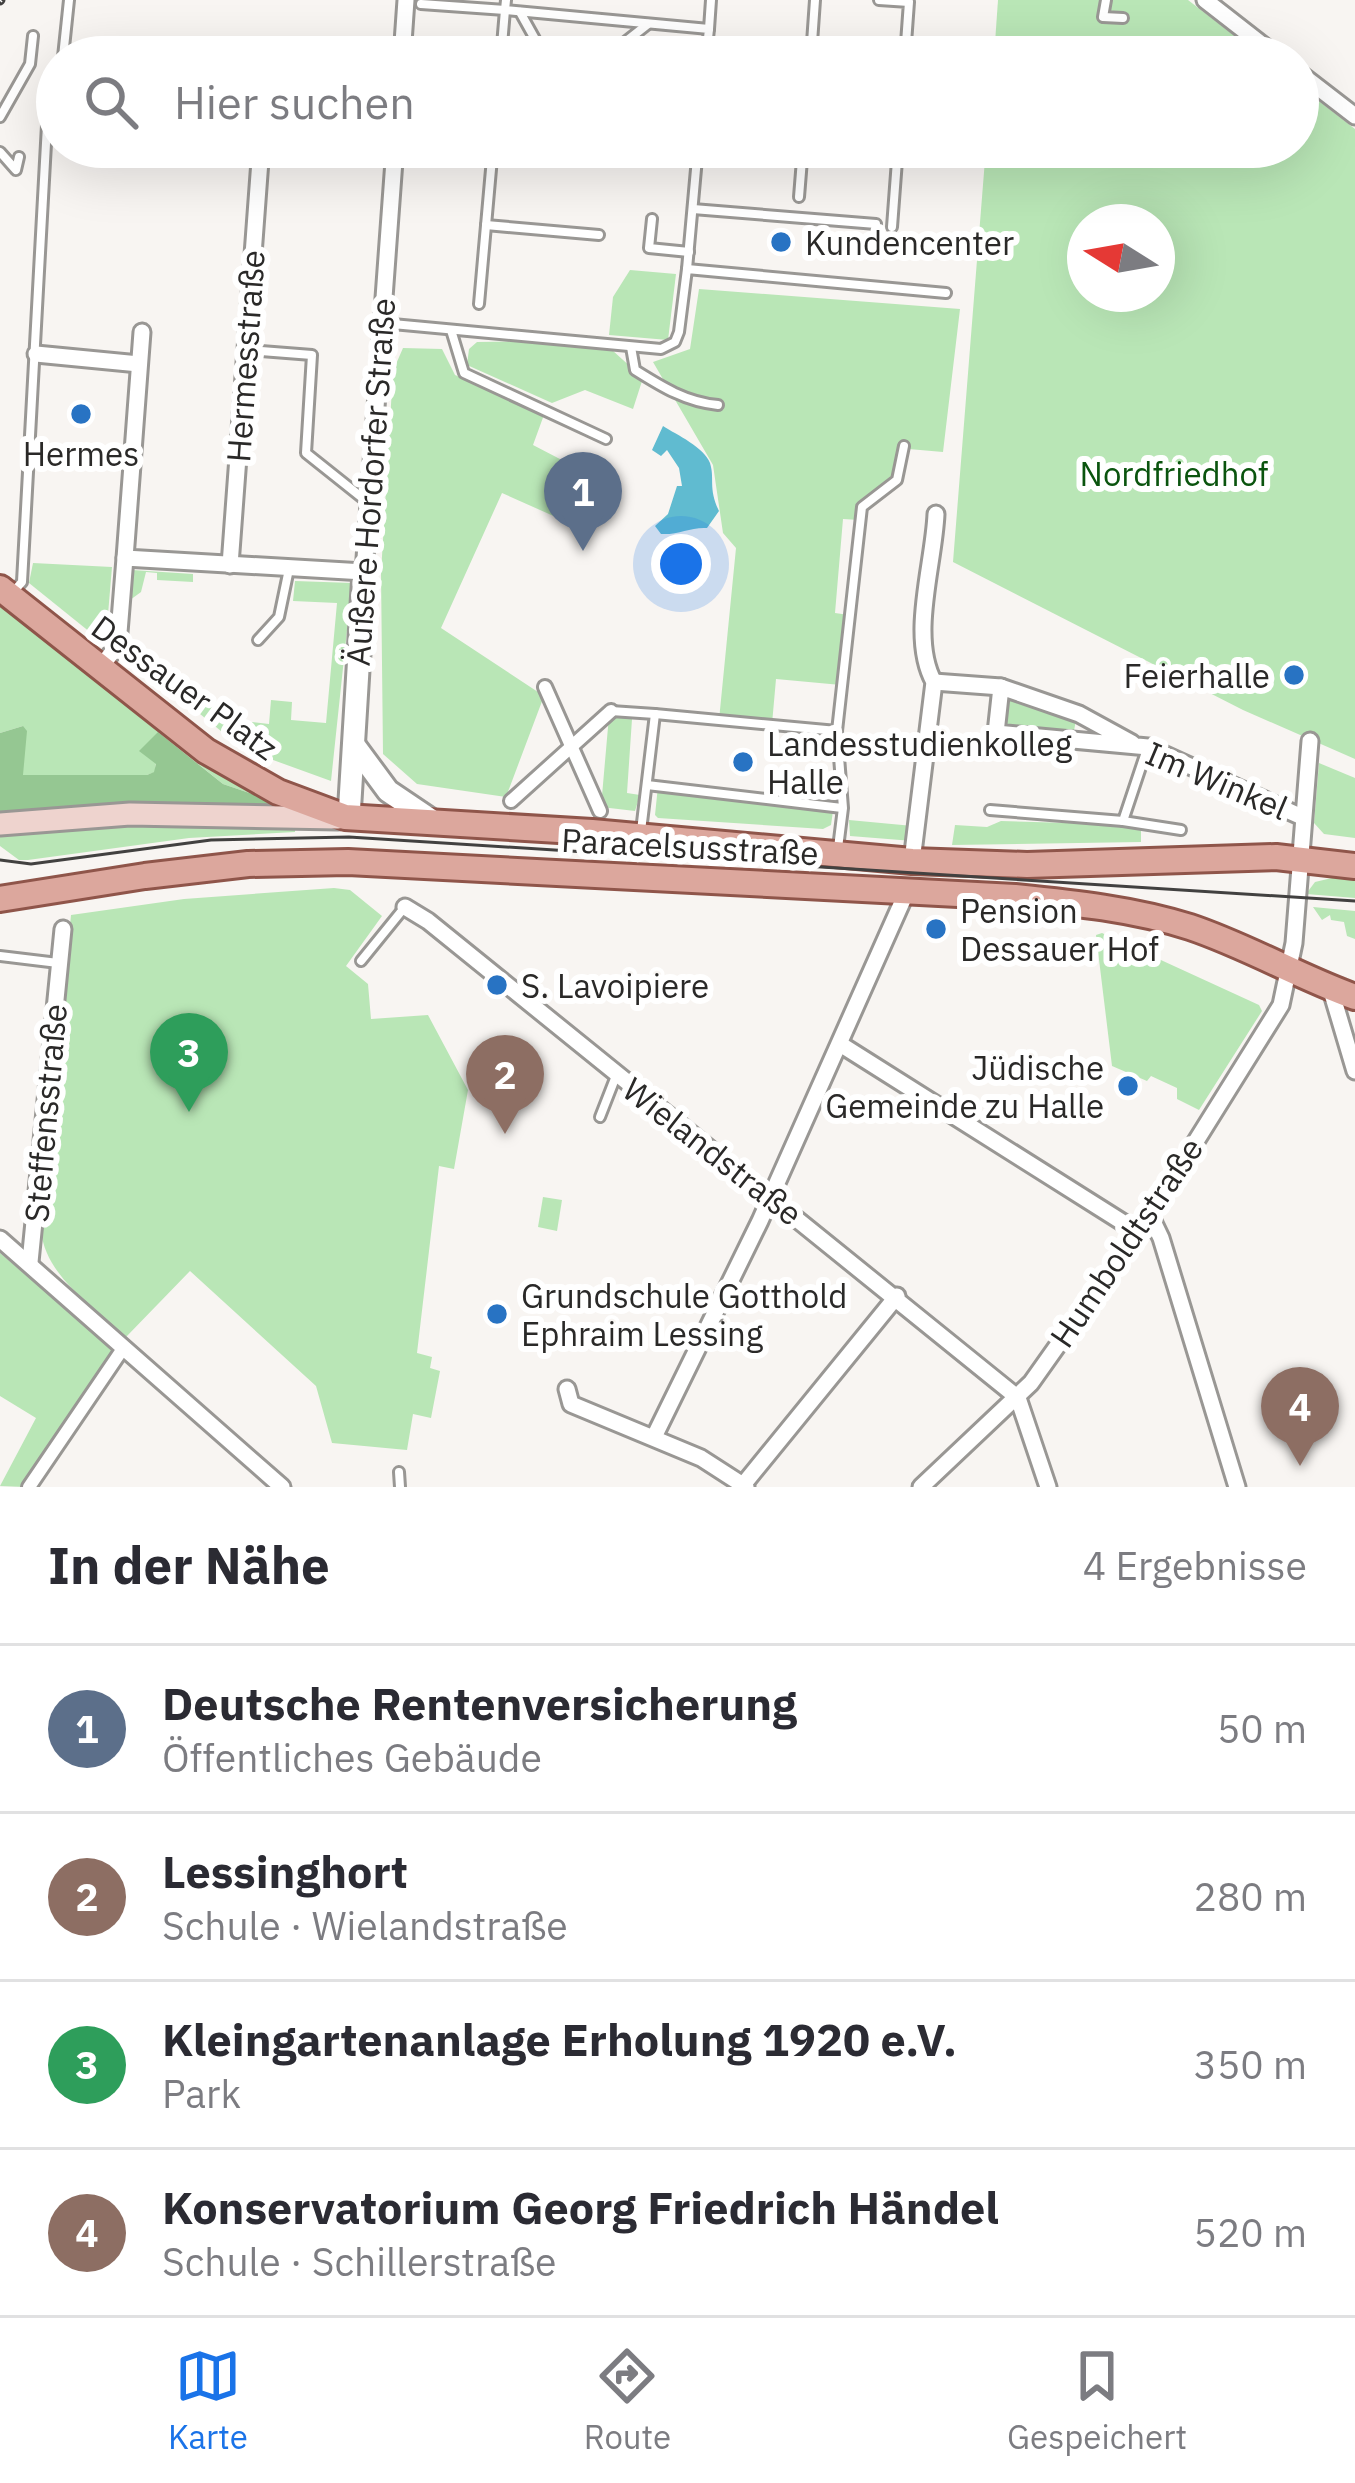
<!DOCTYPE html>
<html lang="de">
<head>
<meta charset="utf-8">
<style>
	body { margin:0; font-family:"IBM Plex Sans",sans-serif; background:#f2f2f3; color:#2b2b33 }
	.compass { position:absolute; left:1067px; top:204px; width:108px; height:108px; border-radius:50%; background:#fff; box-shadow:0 12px 48px #0002; rotate:281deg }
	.you { position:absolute; left:681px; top:564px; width:42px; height:42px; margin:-30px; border:9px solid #fff; border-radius:50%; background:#1a73e8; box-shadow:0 0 0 18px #1a73e833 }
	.badge { display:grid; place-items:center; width:78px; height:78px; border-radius:50%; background:#1a73e8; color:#fff; font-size:39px; font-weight:700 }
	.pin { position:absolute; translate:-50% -99px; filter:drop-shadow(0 3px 6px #0008) }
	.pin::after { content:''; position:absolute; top:63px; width:42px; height:36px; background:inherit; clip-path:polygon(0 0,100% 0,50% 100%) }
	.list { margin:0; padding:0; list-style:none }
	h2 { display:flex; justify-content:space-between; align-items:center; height:156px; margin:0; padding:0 48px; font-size:51px }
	h2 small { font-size:39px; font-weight:400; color:#7c7c81 }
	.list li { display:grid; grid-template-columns:78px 1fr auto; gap:36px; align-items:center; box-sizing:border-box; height:168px; padding:0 48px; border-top:3px solid #e1e1e2 }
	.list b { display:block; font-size:45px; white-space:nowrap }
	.list p { margin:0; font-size:39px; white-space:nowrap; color:#7c7c81 }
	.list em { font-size:39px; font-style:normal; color:#7c7c81 }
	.icon { flex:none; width:66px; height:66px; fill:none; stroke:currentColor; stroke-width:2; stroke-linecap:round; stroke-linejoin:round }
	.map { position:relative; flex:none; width:1355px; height:1487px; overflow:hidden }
	.search { position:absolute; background:#fff; box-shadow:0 12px 48px #0002; left:36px; right:36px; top:36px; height:132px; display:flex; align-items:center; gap:30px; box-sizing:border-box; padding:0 42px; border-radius:66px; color:#7c7c81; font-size:45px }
	.sheet { height:828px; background:#fff }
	nav { display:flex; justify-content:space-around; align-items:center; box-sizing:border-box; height:168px; border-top:3px solid #e1e1e2; background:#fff; font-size:33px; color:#7c7c81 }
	nav a { display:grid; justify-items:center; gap:6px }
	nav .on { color:#1a73e8 }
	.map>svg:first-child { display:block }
</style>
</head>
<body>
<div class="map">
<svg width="1355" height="1487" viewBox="0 0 1355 1487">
	<rect width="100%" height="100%" fill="#f8f5f2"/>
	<g fill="#b9e6b6" fill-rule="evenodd">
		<path d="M998,0H1188L1262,57H994Z"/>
		<path d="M1298,85L1355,129V759L1243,710L953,562L986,147H1298ZM1085,222H1157V294H1085Z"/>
		<path d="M630,270L676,274L668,340L609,335L613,297Z"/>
		<path d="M699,289L960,309L943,452L897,448L896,477L866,499L859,520L843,519L835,613L849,615L841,685L776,679L772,724L719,720L736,548L723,533L713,465L653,362L690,349Z"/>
		<path d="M535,341L612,350L643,378L633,409L585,390L552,403L467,365L469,349L477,342Z"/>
		<path d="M403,348L442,349L455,375L545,412L533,445L581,470L575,501L587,531L502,493L441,628L544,696L506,797L417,784L383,754L381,573L393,371Z"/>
		<path d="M33,563L112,567L106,638L101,641L29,583Z"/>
		<path d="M132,570L193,574V582L157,580V573L146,572L141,592L130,600Z"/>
		<path d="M295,581L352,583L331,781L251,752L252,722L269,724L271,700L292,702L291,720L326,723L337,603L293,601Z"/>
		<path d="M0,605L177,743L284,805L223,784L159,732L155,772L147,775H23V726L0,733Z"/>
		<path d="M133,639L225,708L232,740L124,652Z"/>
		<path d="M1007,693L1076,720L1073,736L1003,730Z"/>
		<path d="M609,716L632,719L627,793L640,795L635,811L601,807Z"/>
		<path d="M1319,763L1355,778V838L1324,834L1314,823Z"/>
		<path d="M658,786L822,805V810L833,811L831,825L823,829L658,818L655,815Z"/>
		<path d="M849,820L913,826V841L850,836Z"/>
		<path d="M1001,821L1141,825V842L952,845L955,825L987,827Z"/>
		<path d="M154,822L295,828V832L189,838L28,860H19L0,846V832Z"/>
		<path d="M1336,877L1355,881V898L1306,894L1315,882Z"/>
		<path d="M334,888L350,890L382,916L346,966L368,984L371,1019L428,1015L468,1090L454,1169L439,1166L417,1353L432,1357L430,1368L440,1371L431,1418L413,1414L407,1450L332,1443L316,1386L190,1271L126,1337C94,1307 46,1277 41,1231L71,915L184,899Z"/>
		<path d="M1313,907L1355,911V939L1347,936L1344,922L1331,920L1330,915L1322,920Z"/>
		<path d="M1102,933L1259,1005L1262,1011L1199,1110L1177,1099V1088L1151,1076L1147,1081L1112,1066L1096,935Z"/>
		<path d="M543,1197L562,1200L557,1231L538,1227Z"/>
		<path d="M0,1253L115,1351L25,1487L0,1486L36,1418L0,1396Z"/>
	</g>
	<path fill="#95c792" d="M23,726L27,731L23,775H147L154,772L156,764L139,751L158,732L223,784L284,805L285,812L0,816V733Z"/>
	<path fill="#60bbd0" d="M663,426C677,435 704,447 710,463C715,479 708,488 719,511L707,528C690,527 679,535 661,534L655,526L668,514L677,486H682L679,468L667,450L661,456L652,450Z"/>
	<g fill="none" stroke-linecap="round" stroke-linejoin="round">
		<defs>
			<g id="service">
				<path d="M506,0L505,10L709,29L706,57"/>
				<path d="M879,0L909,2L905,57"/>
				<path d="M1106,0L1103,17L1123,18"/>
				<path d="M421,4L505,10L501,57"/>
				<path d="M520,12L545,57"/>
				<path d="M709,29L711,0"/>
				<path d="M63,57L69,0"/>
				<path d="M606,57L648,24"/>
				<path d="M811,57L815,0"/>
				<path d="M0,117L30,64L33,36"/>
				<path d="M0,152L16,170L19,157"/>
				<path d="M799,197L803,147"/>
				<path d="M693,209L876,224"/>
				<path d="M652,219L649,248L689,252"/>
				<path d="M486,225L599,235"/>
				<path d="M892,227L898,147"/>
				<path d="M687,269L698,147"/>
				<path d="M479,304L493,147"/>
				<path d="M382,323L661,349L675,342L679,332L687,269L946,293"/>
				<path d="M451,330L464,373L606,439"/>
				<path d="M631,347L635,370C662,387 686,402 718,405"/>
				<path d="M261,351L312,355L306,453L370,504"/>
				<path d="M13,592L22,582L47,125L57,102"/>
				<path d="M258,640L279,617L289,569"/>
				<path d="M611,711L655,714L641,831"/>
				<path d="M655,714L837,731"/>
				<path d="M647,785L842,808"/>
				<path d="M990,810L1123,821L1147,749"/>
				<path d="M1123,821L1181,830"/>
				<path d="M838,848L843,808L837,731L862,507L897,480L904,446"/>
				<path d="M0,956L58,963"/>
				<path d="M361,961L404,908"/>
				<path d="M600,1117L616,1076"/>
				<path d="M399,1472L400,1487"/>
			</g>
			<g id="pedestrian">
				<path d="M545,687L600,811"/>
				<path d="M511,801L611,711"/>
				<path d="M29,1487L124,1347"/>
			</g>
			<g id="minor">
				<path d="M1205,0L1278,57"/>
				<path d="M402,57L406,0"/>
				<path d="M1298,72L1355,116"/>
				<path d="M142,332L125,558L364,572L395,147"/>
				<path d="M36,354L139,364"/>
				<path d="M230,565L261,147"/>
				<path d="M99,669L118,645L125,558"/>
				<path d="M934,682L1001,687"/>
				<path d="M1132,743L1079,714L1001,687L996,733L1148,747L1302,817"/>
				<path d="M912,861L934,682C909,637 934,564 936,514"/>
				<path d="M405,907L428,921L1018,1398L1048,1487"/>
				<path d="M1330,987L1355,1071"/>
				<path d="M840,1044L1138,1232"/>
				<path d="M1150,1215L1161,1238L1237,1487"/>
				<path d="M0,1239L282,1487"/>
				<path d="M30,1262L63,929"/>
				<path d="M567,1389L571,1404L701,1458L746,1487"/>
				<path d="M654,1437L760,1221L907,891"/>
				<path d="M743,1485L897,1296"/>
				<path d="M921,1487L1031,1383L1150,1215L1281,1005L1294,943L1310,741"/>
			</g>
			<g id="tertiary">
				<path d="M354,745L388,791L434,822"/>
				<path d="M349,817L364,572"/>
			</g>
			<path id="secondary" d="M0,824L130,814L338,818"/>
			<g id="primary">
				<path d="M0,588L206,751L278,792L345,817L592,832L912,861L1027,865L1276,857L1355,866"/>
				<path d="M0,899L145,876L248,864L348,862L1015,897C1074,903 1133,909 1190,927C1247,946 1299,977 1355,997"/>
			</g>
		</defs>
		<use href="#service" stroke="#999794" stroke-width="14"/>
		<use href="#pedestrian" stroke="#999794" stroke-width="18"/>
		<use href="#minor" stroke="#999794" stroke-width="21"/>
		<use href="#tertiary" stroke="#999794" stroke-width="27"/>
		<use href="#secondary" stroke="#999794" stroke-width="27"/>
		<use href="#primary" stroke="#8f554a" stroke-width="30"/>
		<use href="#service" stroke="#fff" stroke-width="8"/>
		<use href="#pedestrian" stroke="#fff" stroke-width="12"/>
		<use href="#minor" stroke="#fff" stroke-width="15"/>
		<use href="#tertiary" stroke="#fff" stroke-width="21"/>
		<use href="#secondary" stroke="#eed3ce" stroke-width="21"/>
		<use href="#primary" stroke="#dca79d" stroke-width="24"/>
		<path stroke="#424140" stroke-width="3" d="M0,860L31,864L211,840L349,837L1355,901"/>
		<defs>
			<path id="rail" d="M0,1L1,0"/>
		</defs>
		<use href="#rail" stroke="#424140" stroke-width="9"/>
		<use href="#rail" stroke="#fff" stroke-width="4.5" stroke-dasharray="14" stroke-linecap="butt"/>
	</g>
	<g fill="#2873c3" stroke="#fff" stroke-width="4.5">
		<circle cx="781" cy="242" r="12"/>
		<circle cx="81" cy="414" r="12"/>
		<circle cx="1294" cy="675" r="12"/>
		<circle cx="743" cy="762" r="12"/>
		<circle cx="936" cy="929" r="12"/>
		<circle cx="497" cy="985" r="12"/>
		<circle cx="1128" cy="1086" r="12"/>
		<circle cx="497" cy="1314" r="12"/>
	</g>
	<g text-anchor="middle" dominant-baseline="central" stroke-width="12" stroke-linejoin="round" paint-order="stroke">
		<g font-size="33" fill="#2a2928" stroke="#fff" text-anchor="start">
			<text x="805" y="242">Kundencenter</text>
			<text x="81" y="453" text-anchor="middle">Hermes</text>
			<text x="1270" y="675" text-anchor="end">Feierhalle</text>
			<text x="767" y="743">Landesstudienkolleg<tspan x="767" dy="38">Halle</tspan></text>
			<text x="960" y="910">Pension<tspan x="960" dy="38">Dessauer Hof</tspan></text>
			<text x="521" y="985">S. Lavoipiere</text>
			<text x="1104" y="1067" text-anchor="end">Jüdische<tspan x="1104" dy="38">Gemeinde zu Halle</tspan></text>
			<text x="521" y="1295">Grundschule Gotthold<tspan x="521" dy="38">Ephraim Lessing</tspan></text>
		</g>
		<g font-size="33" fill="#2a2928" stroke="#fff">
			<text transform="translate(245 356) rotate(-86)">Hermesstraße</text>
			<text transform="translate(370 482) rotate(-86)">Äußere Hordorfer Straße</text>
			<text transform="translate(185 687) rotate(36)">Dessauer Platz</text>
			<text transform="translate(1217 780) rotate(23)">Im Winkel</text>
			<text transform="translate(690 846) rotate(3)">Paracelsusstraße</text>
			<text transform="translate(45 1113) rotate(-85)">Steffensstraße</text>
			<text transform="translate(713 1151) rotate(38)">Wielandstraße</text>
			<text transform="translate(1126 1242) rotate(-56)">Humboldtstraße</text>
		</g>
		<g font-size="33" fill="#0a540e" stroke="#fff">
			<text x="1174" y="473">Nordfriedhof</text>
		</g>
	</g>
</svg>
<svg class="compass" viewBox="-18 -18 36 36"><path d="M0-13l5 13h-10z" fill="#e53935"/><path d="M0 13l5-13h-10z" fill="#7c7c81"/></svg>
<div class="you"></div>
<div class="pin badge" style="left:583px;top:551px;background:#5c6f8a">1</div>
<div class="pin badge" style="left:505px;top:1134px;background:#8d6e63">2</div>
<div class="pin badge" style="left:189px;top:1112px;background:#2e9e5b">3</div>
<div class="pin badge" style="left:1300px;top:1466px;background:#8d6e63">4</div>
<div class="search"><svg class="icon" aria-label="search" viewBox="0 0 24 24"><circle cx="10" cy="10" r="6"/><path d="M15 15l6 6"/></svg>Hier suchen</div>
</div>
<section class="sheet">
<h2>In der Nähe<small>4 Ergebnisse</small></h2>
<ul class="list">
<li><span class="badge" style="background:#5c6f8a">1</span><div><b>Deutsche Rentenversicherung</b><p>Öffentliches Gebäude</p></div><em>50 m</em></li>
<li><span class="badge" style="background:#8d6e63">2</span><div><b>Lessinghort</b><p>Schule · Wielandstraße</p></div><em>280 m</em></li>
<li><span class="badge" style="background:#2e9e5b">3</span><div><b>Kleingartenanlage Erholung 1920 e.V.</b><p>Park</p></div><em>350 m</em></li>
<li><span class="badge" style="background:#8d6e63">4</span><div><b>Konservatorium Georg Friedrich Händel</b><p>Schule · Schillerstraße</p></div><em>520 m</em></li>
</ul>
</section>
<nav>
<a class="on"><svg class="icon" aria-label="map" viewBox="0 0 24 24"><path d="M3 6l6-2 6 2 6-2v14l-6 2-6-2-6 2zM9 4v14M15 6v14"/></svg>Karte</a>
<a><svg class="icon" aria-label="directions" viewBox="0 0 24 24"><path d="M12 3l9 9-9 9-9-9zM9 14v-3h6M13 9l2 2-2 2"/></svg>Route</a>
<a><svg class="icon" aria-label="saved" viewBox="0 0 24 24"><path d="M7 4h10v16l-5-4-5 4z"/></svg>Gespeichert</a>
</nav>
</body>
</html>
